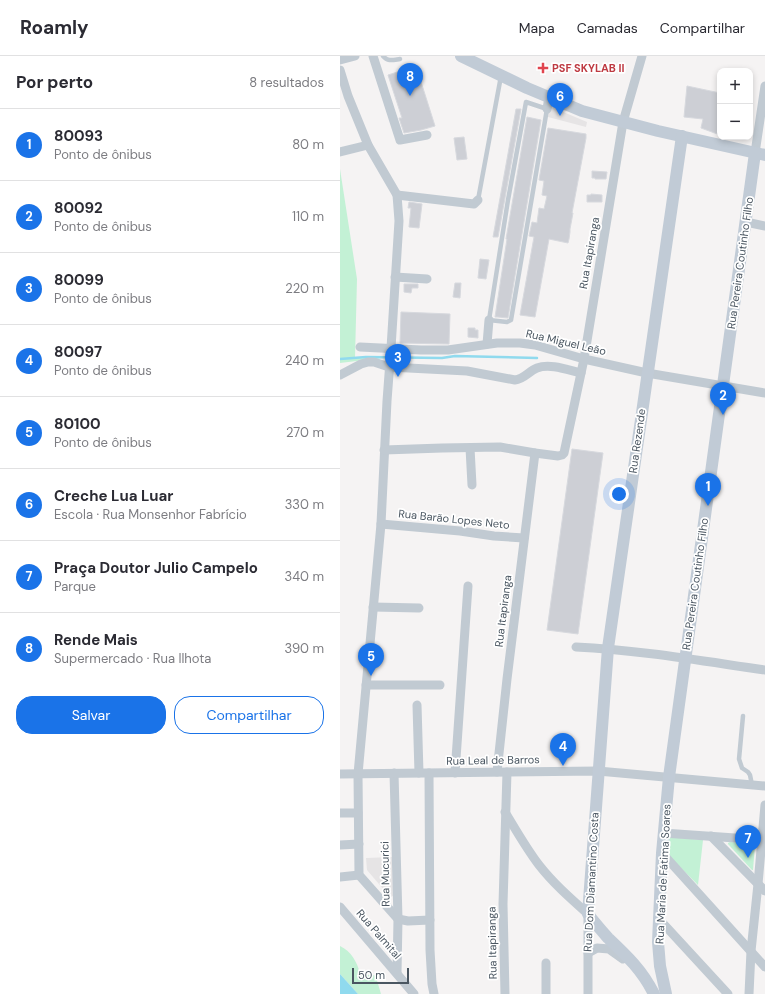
<!DOCTYPE html>
<html lang="pt">
<head>
<meta charset="utf-8">
<style>
	body { margin:0; font-family:"DM Sans",sans-serif; background:#f7f7f7; color:#2b2b33 }
	.controls { position:absolute; right:12px; top:12px; display:grid; overflow:hidden; border-radius:8px; box-shadow:0 2px 6px #0003 }
	.controls button { width:36px; height:36px; display:grid; place-items:center; padding:0; border:0; border-bottom:1px solid #e1e1e2; background:#fff; color:#2b2b33; font:20px sans-serif }
	.scale { position:absolute; left:12px; bottom:10px; width:57px; box-sizing:border-box; padding-left:4px; border:2px solid #4a5661; border-top:0; font-size:11px; line-height:14px; white-space:nowrap; color:#4a5661; -webkit-text-stroke:3px #fff; paint-order:stroke }
	.you { position:absolute; left:279px; top:438px; width:14px; height:14px; margin:-10px; border:3px solid #fff; border-radius:50%; background:#1a73e8; box-shadow:0 0 0 6px #1a73e833 }
	.badge { display:grid; place-items:center; width:26px; height:26px; border-radius:50%; background:#1a73e8; color:#fff; font-size:13px; font-weight:700 }
	.pin { position:absolute; translate:-50% -33px; filter:drop-shadow(0 1px 2px #0008) }
	.pin::after { content:''; position:absolute; top:21px; width:14px; height:12px; background:inherit; clip-path:polygon(0 0,100% 0,50% 100%) }
	.list { margin:0; padding:0; list-style:none }
	h2 { display:flex; justify-content:space-between; align-items:center; height:52px; margin:0; padding:0 16px; font-size:17px }
	h2 small { font-size:13px; font-weight:400; color:#7c7c81 }
	.list li { display:grid; grid-template-columns:26px 1fr auto; gap:12px; align-items:center; box-sizing:border-box; height:72px; padding:0 16px; border-top:1px solid #e1e1e2 }
	.list b { display:block; font-size:15px; white-space:nowrap }
	.list p { margin:0; font-size:13px; white-space:nowrap; color:#7c7c81 }
	.list em { font-size:13px; font-style:normal; color:#7c7c81 }
	.actions { display:flex; gap:8px; padding:12px 16px }
	.actions a { flex:1; padding:9px 0; border:1px solid #1a73e8; border-radius:16px; text-align:center; font-size:14px; color:#1a73e8 }
	.actions .main { background:#1a73e8; color:#fff }
	.map { position:relative; flex:none; width:425px; height:938px; overflow:hidden }
	header { display:flex; align-items:center; gap:24px; box-sizing:border-box; height:56px; padding:0 20px; background:#fff; border-bottom:1px solid #e1e1e2 }
	header strong { font-size:19px }
	nav { display:flex; gap:22px; margin-inline-start:auto; font-size:14px }
	main { display:flex }
	aside { flex:1; background:#fff }
	.map>svg:first-child { display:block }
</style>
</head>
<body>
<header>
<strong>Roamly</strong>
<nav><a>Mapa</a><a>Camadas</a><a>Compartilhar</a></nav>
</header>
<main>
<aside>
<h2>Por perto<small>8 resultados</small></h2>
<ul class="list">
<li><span class="badge">1</span><div><b>80093</b><p>Ponto de ônibus</p></div><em>80 m</em></li>
<li><span class="badge">2</span><div><b>80092</b><p>Ponto de ônibus</p></div><em>110 m</em></li>
<li><span class="badge">3</span><div><b>80099</b><p>Ponto de ônibus</p></div><em>220 m</em></li>
<li><span class="badge">4</span><div><b>80097</b><p>Ponto de ônibus</p></div><em>240 m</em></li>
<li><span class="badge">5</span><div><b>80100</b><p>Ponto de ônibus</p></div><em>270 m</em></li>
<li><span class="badge">6</span><div><b>Creche Lua Luar</b><p>Escola · Rua Monsenhor Fabrício</p></div><em>330 m</em></li>
<li><span class="badge">7</span><div><b>Praça Doutor Julio Campelo</b><p>Parque</p></div><em>340 m</em></li>
<li><span class="badge">8</span><div><b>Rende Mais</b><p>Supermercado · Rua Ilhota</p></div><em>390 m</em></li>
</ul>
<div class="actions"><a class="main">Salvar</a><a>Compartilhar</a></div>
</aside>
<div class="map">
<svg width="425" height="938" viewBox="0 0 425 938">
	<rect width="100%" height="100%" fill="#f5f3f3"/>
	<g fill="#e6e4e5">
		<path d="M209,50L247,66L246,71L208,61Z"/>
		<path d="M52,801L53,840L50,841L27,814L26,802Z"/>
	</g>
	<g fill="#c3f1d5">
		<path d="M0,113L17,223L15,302H42L0,307Z"/>
		<path d="M328,781L363,784L358,829L327,798Z"/>
		<path d="M390,786L413,788L415,789L413,814H412L388,788V787Z"/>
		<path d="M0,890C11,895 17,906 20,917L28,919H34L36,921L41,938H18L0,918Z"/>
	</g>
	<path fill="#90daee" d="M0,918L18,938H0Z"/>
	<g fill="none" stroke-linecap="round" stroke-linejoin="round">
		<path stroke="#90daee" stroke-width="2.5" d="M0,303L26,301L102,302L115,300L197,302"/>
	</g>
	<g fill="#cdcfd5" stroke="#d7d9de">
		<path d="M76,10L95,70L81,74L64,77L59,62H62L48,19Z"/>
		<path d="M347,30L380,37V79L361,72L363,63L344,61Z"/>
		<path d="M176,53H181L158,181H153Z"/>
		<path d="M187,61L201,64L168,262L158,261H155L167,183H166Z"/>
		<path d="M208,72L246,78V82L232,157H233L230,173V176L229,183L228,187L209,183L195,261L180,259L194,181L189,180L192,166L197,167L199,152L204,153L207,140L202,139L204,125L199,124Z"/>
		<path d="M124,81L127,103L117,104L114,82Z"/>
		<path d="M252,115L267,116L266,123H255V122H252Z"/>
		<path d="M251,138L262,139V146H247V139H251Z"/>
		<path d="M69,146L82,148L79,172L69,171L71,152H68Z"/>
		<path d="M140,203L149,204L146,223L138,222Z"/>
		<path d="M115,227H121L120,242L113,241Z"/>
		<path d="M64,228H78V232H72L71,237L64,236Z"/>
		<path d="M61,256L110,258L109,288L60,287Z"/>
		<path d="M128,272H135V274H138V282L128,281Z"/>
		<path d="M232,393L263,397L238,578L207,574Z"/>
	</g>
	<g fill="none" stroke-linecap="round" stroke-linejoin="round">
		<g stroke="#c1cad2" stroke-width="4.5">
			<path d="M43,0C48,6 53,4 60,3"/>
			<path d="M186,46L207,53L171,264L167,266L149,264L168,144Z"/>
			<path d="M138,144L161,20"/>
			<path d="M403,660L399,703L402,712L408,716L410,719L412,729"/>
		</g>
		<g stroke="#c1cad2" stroke-width="9">
			<path d="M33,0L60,84L87,79"/>
			<path d="M0,4L15,0"/>
			<path d="M0,14L8,40L28,89L57,139L59,165L51,292L47,345L41,468L18,718L19,819L58,863L68,865L90,864"/>
			<path d="M207,53L209,41"/>
			<path d="M0,96L28,89"/>
			<path d="M415,97L425,30"/>
			<path d="M57,139L134,148L138,144"/>
			<path d="M406,166L425,170"/>
			<path d="M55,221L87,223"/>
			<path d="M147,288L149,264"/>
			<path d="M20,291L81,294H108L157,287H180L195,289L244,303L307,317L425,337"/>
			<path d="M0,319L21,308L28,306H34L49,311L127,315L175,324C184,323 189,315 197,312C210,307 228,314 241,317"/>
			<path d="M130,392L132,429"/>
			<path d="M44,394L102,392L160,391L195,397L218,400L222,399L224,397L244,303L283,66L302,0"/>
			<path d="M41,468L120,475L154,480L184,482"/>
			<path d="M33,551L79,552"/>
			<path d="M236,591C299,594 362,605 425,614"/>
			<path d="M26,629H100"/>
			<path d="M77,649L79,717"/>
			<path d="M157,716L167,623L195,397"/>
			<path d="M54,717L58,863L57,917"/>
			<path d="M89,717L90,894L92,928L94,938"/>
			<path d="M115,717L128,530"/>
			<path d="M0,718L258,715L425,730"/>
			<path d="M165,756C176,774 186,792 199,809C213,827 230,842 248,858V938"/>
			<path d="M0,757H18"/>
			<path d="M323,777L425,784"/>
			<path d="M371,780L425,835"/>
			<path d="M0,789L19,788"/>
			<path d="M322,797L425,911"/>
			<path d="M0,821L19,819"/>
			<path d="M0,851L74,938"/>
			<path d="M318,862L388,938"/>
			<path d="M248,897L257,892L269,893L283,903"/>
			<path d="M206,907V938"/>
			<path d="M165,938L163,848L167,716"/>
			<path d="M409,938L411,895L418,828L425,749"/>
		</g>
		<g stroke="#c1cbd6" stroke-width="12">
			<path d="M121,0L187,32L242,55L318,75L425,99"/>
			<path d="M314,938C302,914 287,900 268,882C261,874 254,866 248,858L268,592L342,80"/>
			<path d="M326,938L320,910L318,886L322,797L329,721L415,97"/>
		</g>
	</g>
	<path fill="#e0444e" stroke="#fff" stroke-width="1.5" d="M201 6h4v4h4v4h-4v4h-4v-4h-4v-4h4z"/>
	<g text-anchor="middle" dominant-baseline="central" stroke-width="3.5" stroke-linejoin="round" paint-order="stroke">
		<g font-size="11" font-weight="bold" fill="#be3a42" stroke="#fff" text-anchor="start">
			<text x="212" y="12">PSF SKYLAB II</text>
		</g>
		<g font-size="11" fill="#4a5661" stroke="#fff">
			<text transform="translate(249 197) rotate(-80)">Rua Itapiranga</text>
			<text transform="translate(400 207) rotate(-82)">Rua Pereira Coutinho Filho</text>
			<text transform="translate(226 286) rotate(13)">Rua Miguel Leão</text>
			<text transform="translate(297 385) rotate(-82)">Rua Rezende</text>
			<text transform="translate(114 463) rotate(6)">Rua Barão Lopes Neto</text>
			<text transform="translate(355 528) rotate(-82)">Rua Pereira Coutinho Filho</text>
			<text transform="translate(163 555) rotate(-83)">Rua Itapiranga</text>
			<text transform="translate(153 704) rotate(-1)">Rua Leal de Barros</text>
			<text transform="translate(45 818) rotate(-91)">Rua Mucurici</text>
			<text transform="translate(323 818) rotate(-87)">Rua Maria de Fátima Soares</text>
			<text transform="translate(251 826) rotate(-87)">Rua Dom Diamantino Costa</text>
			<text transform="translate(39 878) rotate(49)">Rua Palmital</text>
			<text transform="translate(152 887) rotate(-91)">Rua Itapiranga</text>
		</g>
	</g>
</svg>
<div class="controls">
<button>+</button>
<button>−</button>
</div>
<div class="scale">50 m</div>
<div class="you"></div>
<div class="pin badge" style="left:368px;top:450px">1</div>
<div class="pin badge" style="left:383px;top:359px">2</div>
<div class="pin badge" style="left:58px;top:321px">3</div>
<div class="pin badge" style="left:223px;top:710px">4</div>
<div class="pin badge" style="left:31px;top:620px">5</div>
<div class="pin badge" style="left:220px;top:60px">6</div>
<div class="pin badge" style="left:408px;top:802px">7</div>
<div class="pin badge" style="left:70px;top:40px">8</div>
</div>
</main>
</body>
</html>
